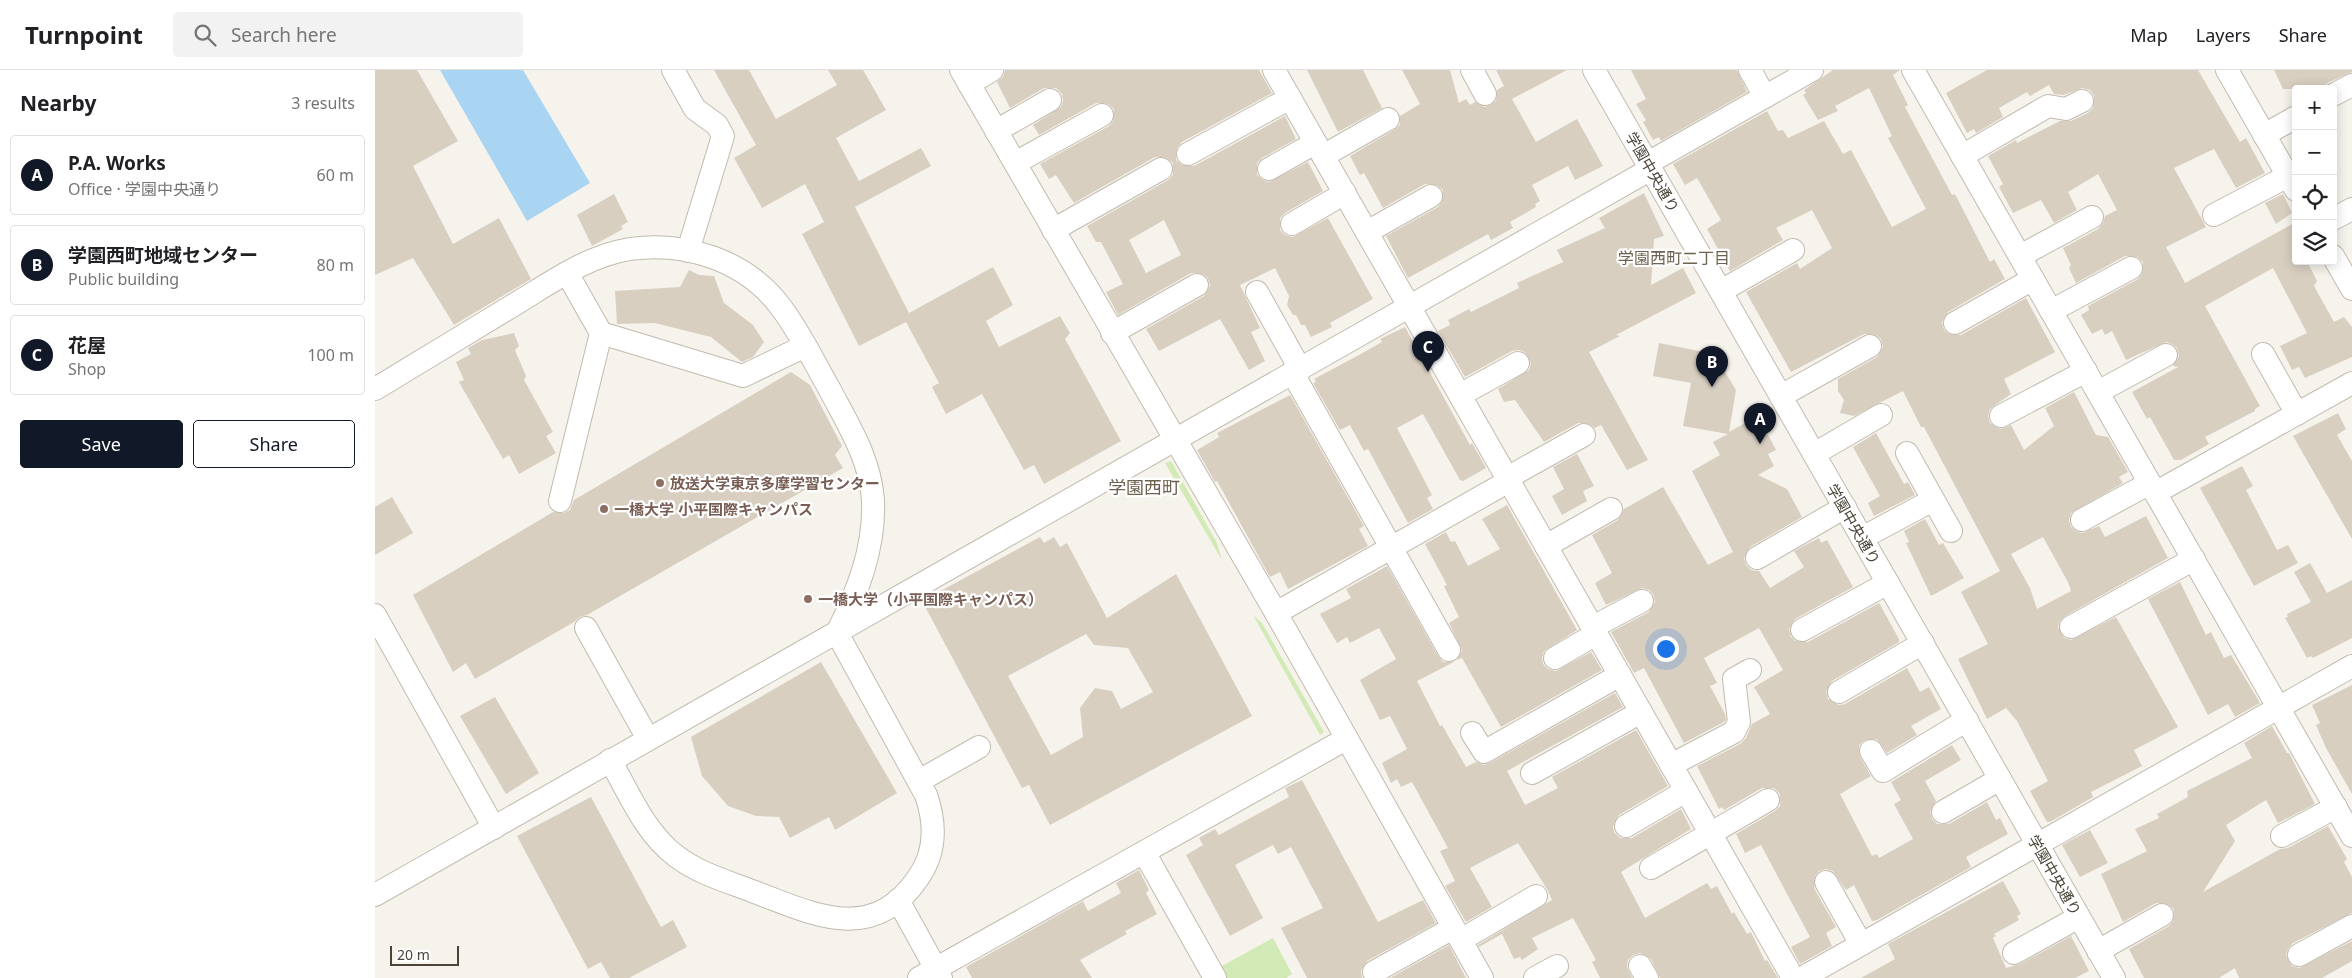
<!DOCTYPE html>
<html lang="en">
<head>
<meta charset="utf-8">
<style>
	body { margin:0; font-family:"Noto Sans","Noto Sans JP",sans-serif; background:#f2f2f2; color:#202124 }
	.controls { position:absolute; right:15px; top:15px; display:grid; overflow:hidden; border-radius:5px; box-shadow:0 2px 12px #0003 }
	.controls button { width:45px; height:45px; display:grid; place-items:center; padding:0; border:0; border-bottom:1px solid #e0e0e0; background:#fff; color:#202124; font:25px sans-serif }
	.scale { position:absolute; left:15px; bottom:12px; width:69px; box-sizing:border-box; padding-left:5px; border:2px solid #4b4439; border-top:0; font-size:14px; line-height:18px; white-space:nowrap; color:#4b4439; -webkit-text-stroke:4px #fff; paint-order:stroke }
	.you { position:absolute; left:1290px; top:578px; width:18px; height:18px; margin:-12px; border:4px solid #fff; border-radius:50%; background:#1a73e8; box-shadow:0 0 0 8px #1a73e833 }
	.badge { display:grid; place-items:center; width:32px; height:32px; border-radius:50%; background:#111827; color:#fff; font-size:16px; font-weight:700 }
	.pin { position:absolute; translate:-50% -41px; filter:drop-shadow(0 1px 2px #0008) }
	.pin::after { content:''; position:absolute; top:26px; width:18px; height:15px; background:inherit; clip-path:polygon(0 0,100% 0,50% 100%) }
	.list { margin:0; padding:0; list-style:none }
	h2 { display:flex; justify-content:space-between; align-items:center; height:65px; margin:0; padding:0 20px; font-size:21px }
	h2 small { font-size:16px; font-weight:400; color:#757577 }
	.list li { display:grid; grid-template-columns:32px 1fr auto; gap:15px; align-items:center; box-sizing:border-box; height:80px; margin:0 10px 10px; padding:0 10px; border:1px solid #e0e0e0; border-radius:5px }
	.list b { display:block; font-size:19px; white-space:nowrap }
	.list p { margin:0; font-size:16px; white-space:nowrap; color:#757577 }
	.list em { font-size:16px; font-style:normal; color:#757577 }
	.actions { display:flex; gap:10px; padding:15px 20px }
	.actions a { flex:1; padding:11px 0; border:1px solid #111827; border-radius:5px; text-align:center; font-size:18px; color:#111827 }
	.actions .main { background:#111827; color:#fff }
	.icon { flex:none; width:28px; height:28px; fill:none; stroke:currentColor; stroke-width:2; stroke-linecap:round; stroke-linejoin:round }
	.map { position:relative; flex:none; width:1977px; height:908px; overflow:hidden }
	header { display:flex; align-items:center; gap:30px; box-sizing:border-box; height:70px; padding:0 25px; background:#fff; border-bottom:1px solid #e0e0e0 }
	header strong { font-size:24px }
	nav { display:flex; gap:28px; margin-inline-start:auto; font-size:18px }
	.search { width:350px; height:45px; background:#f2f2f2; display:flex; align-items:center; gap:12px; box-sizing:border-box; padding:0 18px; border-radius:5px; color:#757577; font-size:19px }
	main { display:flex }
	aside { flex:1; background:#fff }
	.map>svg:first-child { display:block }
</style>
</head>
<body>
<header>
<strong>Turnpoint</strong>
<div class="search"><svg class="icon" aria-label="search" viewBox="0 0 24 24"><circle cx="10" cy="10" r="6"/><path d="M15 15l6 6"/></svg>Search here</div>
<nav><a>Map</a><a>Layers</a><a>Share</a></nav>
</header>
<main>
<aside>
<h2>Nearby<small>3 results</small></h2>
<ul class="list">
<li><span class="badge">A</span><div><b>P.A. Works</b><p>Office · 学園中央通り</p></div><em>60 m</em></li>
<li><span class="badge">B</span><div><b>学園西町地域センター</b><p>Public building</p></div><em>80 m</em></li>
<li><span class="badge">C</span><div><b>花屋</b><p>Shop</p></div><em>100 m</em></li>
</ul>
<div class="actions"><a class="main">Save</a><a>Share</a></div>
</aside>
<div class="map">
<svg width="1977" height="908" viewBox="0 0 1977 908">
	<rect width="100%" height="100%" fill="#f6f3ec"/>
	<g fill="#d2eab5">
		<path d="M796,391L842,473L847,490L790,393Z"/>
		<path d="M878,545L887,553L949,662L945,665Z"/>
		<path d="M898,868L917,904L911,908H851L845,897Z"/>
	</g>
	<path fill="#a9d4f2" d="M65,0H148L215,113L152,151Z"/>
	<g fill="#d8cfc1" fill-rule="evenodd">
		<path d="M0,0H42L83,71L38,96L78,174L124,148L156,209L79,255L38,188L0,205Z"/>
		<path d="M339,0H374L401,49L462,15L453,0H488L511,40L461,68L484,111L546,78L556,96L480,137L534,243L618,197L638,235L611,251L624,277L685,246L695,263L690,269L746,371L669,414L659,395L649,400L607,324L571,344L557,317L564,313L531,252L484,276L427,164L449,152L430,114L387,138L359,88L381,75Z"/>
		<path d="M630,0H884L897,23L807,72L802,78L801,90L807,95L819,96L910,46L921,69L887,88L882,93V105L888,110L894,112L933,92L948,121L910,143L905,148V160L910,165L918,167L953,148L998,229L955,253L957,257L936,267L930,255H926L921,245H918L912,235L914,226L900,198L865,215L885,258L876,262L890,291L874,300L845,249L784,281L771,259L829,226L835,216L833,208L828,204L816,203L743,245L731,222L748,214L726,172H721L712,156L793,110L798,105V93L792,88L780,87L699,133L681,105L674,109L665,94L734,56L738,51L739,39L733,34L721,33L664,65L658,55L686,37L688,31L687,24L681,18H669L635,38L622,12L628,7ZM789,150L806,185L771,203L754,170Z"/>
		<path d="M932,0H988L1007,38L963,62Z"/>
		<path d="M1027,0H1075L1084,33L1091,29L1095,35L1100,32L1110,37L1121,31L1122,20L1129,16L1121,0H1192L1137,29L1161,72L1202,49L1228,96L1200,110L1193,96L1157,115L1165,131L1160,134L1161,137L1135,152L1138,158L1116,170L1113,164L1033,208L1011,166L1063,137L1067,132L1068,120L1062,115L1050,114L1008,138L989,103L985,105L975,86L1019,60L1025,55V46L1045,34Z"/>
		<path d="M1256,0H1362L1372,22L1286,71L1284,67L1278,70L1268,52L1271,50L1261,34L1271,29Z"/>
		<path d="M1458,0H1525L1518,5L1533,35L1530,37L1577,125L1580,124L1615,192L1619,189L1630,209L1573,242L1567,252L1569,260L1574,264L1586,265L1651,228L1680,282L1629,309L1636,324L1615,339L1613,346L1615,353L1625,359L1636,355L1649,380L1679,356L1670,338L1699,322L1721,365L1733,367L1753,402L1744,407L1748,413L1696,443L1694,450L1696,457L1701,461L1707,463L1724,456L1730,467L1771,446L1793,488L1690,546L1685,551L1683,557L1689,568L1696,570L1741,547L1803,657L1759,680L1767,696L1716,722L1718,727L1675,752H1672L1655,721L1673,711L1642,651L1631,638L1612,649L1583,589L1613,574L1586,522L1625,501L1549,357H1546L1528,321L1479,346L1465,343L1469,330L1463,321V309L1502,287L1508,277L1506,269L1501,265L1489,264L1416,302L1371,222L1422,193L1425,199L1457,178L1437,140L1401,158L1408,170L1355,201L1332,159L1346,150L1322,108L1310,115L1298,94L1392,41L1403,61L1408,60L1413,68L1449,51L1468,84L1476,80L1517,157L1551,139L1513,68L1517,66L1494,18L1460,36L1463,41L1443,50L1428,25L1431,23L1429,20ZM1668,467L1693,512L1696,521L1662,539L1655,518L1636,484Z"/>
		<path d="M1612,0H1823L1865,72L1871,68L1890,103L1861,118L1839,79L1799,98L1831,157L1791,177L1808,209L1810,213L1921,152V191H1932L1942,211L1939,216L1959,252L1969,247L1977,257V287L1930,308L1924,297L1917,300L1905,276L1932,263L1898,198L1830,236L1885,336L1880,339V341L1830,367L1834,374L1806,390H1799L1775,347L1772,349L1757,322L1803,297L1798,296L1804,286L1802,278L1797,274L1791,272L1751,290L1737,261L1730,265L1727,259L1717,264L1706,245L1714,240L1713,236L1763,209L1767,204L1768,192L1762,187L1750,186L1701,213L1694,198L1696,195L1688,178L1723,159L1728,153L1730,146L1742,140L1723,104L1693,122L1702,140L1679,153L1666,130L1638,143L1624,117L1628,114L1613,86L1641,70L1642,73L1685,51H1696L1713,43L1718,38L1719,26L1715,20L1707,18L1689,25L1679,24L1674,15L1655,26L1652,22L1624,38L1628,47L1601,63L1599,59L1592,63L1571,23Z"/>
		<path d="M1899,0H1977V2L1952,13L1947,19H1908Z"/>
		<path d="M1269,123L1289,166L1279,169L1276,215L1308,198L1321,223L1241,265L1245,266L1214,282L1273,390L1252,400L1226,355L1220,358L1215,354L1203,353L1169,372L1140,330L1129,332L1123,319L1154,300L1156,293L1150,282L1144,280L1137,281L1090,307L1063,261L1075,255L1073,250L1094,239L1096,242L1144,218L1142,213L1188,192L1182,180L1230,158L1224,148Z"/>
		<path d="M239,124L253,152L246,156L248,159L217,176L202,145Z"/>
		<path d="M1908,124L1917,143L1901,154L1890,133Z"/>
		<path d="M314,200L324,205L339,206L349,233L378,255L389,272L378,287L367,292L336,267L280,253L242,254L240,221L305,217Z"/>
		<path d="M1030,257L1095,375L1097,373L1111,398L1088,411L1085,410L1048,344L1022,358L1057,425L1052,428L1058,439L1033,453L993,379L989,381L975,355L965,360L938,313L941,312L939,309L984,285L1007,272L1005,269Z"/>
		<path d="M139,263L144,276L140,280L151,306L149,310L178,362L171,366L181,383L144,404L134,385L128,389L84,312L89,310L81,292L96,284L93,278L107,270Z"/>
		<path d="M1284,273L1339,284L1361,320L1354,362L1383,346L1401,380L1393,384L1399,396L1383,405L1412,419L1427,447L1375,477L1369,488L1371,495L1376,500L1384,501L1395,518L1429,497L1419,481L1444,468L1446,473L1452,470L1478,517L1420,549L1414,559L1416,567L1421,571L1433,572L1504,533L1524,569V572L1457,611L1451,622L1453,629L1464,635L1470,634L1532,598L1545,622L1554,617L1566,639L1536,656L1542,665L1512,683L1502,669L1490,670L1484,675L1485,687L1496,706L1465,724L1497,786L1502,784L1504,788L1538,769L1519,734L1526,730L1516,712L1577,675L1586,690L1550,711L1561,731L1555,742L1557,749L1562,754H1574L1612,732L1621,750L1625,748L1633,764L1591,787L1596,797L1502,850L1497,851L1479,815L1471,820L1458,801L1451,799L1444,801L1440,806L1439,818L1461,857L1451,863L1457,876L1425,894L1416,877L1435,867L1386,775L1370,783L1361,764L1400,741L1405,736V724L1399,718H1387L1349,740L1347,737L1344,739L1322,696L1365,674L1371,668L1377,654L1395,644L1379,617L1408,600L1384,558L1329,588L1342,613L1335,616L1350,644L1351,650L1349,652L1309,673L1269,598L1259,603L1236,562L1274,542L1280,532L1278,524L1274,520L1267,518L1231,535L1220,513L1237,503L1217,465L1243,450L1249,439L1288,417L1333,495L1358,482L1317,401L1345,385L1338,372L1353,364L1308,356L1316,313L1278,306Z"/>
		<path d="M416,302L435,315L467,376L460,385L468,398L212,545L204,547L199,552L100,609L91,593L78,602L38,525L178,442L189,443L195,440L199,430Z"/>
		<path d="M915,325L989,456L984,459L993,476L913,519L905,502L895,507L842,411L840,412L822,380L844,367L842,363Z"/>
		<path d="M1963,343L1971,359L1962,365L1977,391V469L1918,366Z"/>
		<path d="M1501,363L1529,414L1533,412L1540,425L1499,446L1493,433L1505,426L1478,377Z"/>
		<path d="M1202,384L1219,416L1208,421L1212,431L1187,445L1177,426L1189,419L1178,397Z"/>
		<path d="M1867,396L1878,416L1871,420L1902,480L1913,475L1923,493L1879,516L1825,418Z"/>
		<path d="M17,427L38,463L0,485V437Z"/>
		<path d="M1132,435L1202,560L1169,581L1167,588L1168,594L1173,599L1181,601L1216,582L1227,600L1126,657L1087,588L1082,590L1087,580L1074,553L1084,547L1069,516L1072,515L1050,474L1071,462L1076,472L1080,471L1093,496L1125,479L1107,449Z"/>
		<path d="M1550,449L1564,475L1568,473L1589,508L1556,526L1531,473L1534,472L1529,461Z"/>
		<path d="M665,467L669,473L679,467L685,477L692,473L732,548L801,504L877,646L675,755L654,715L647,718L547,531ZM711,564L719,575L753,578L778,622L746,639L737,621L720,618L705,638L708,667L676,685L633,606Z"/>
		<path d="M1935,493L1952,523L1977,510V568L1938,588L1936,586L1932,588L1910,548L1913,547L1912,544L1936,532L1919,502Z"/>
		<path d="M1012,496L1063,586L1068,592H1079L1042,611L1065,656L1067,655L1091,697L1101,692L1109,695L1115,693L1240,623L1248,637L1132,701L1150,735L1183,718L1177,707L1261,660L1293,716L1244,745L1238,756L1239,762L1245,768H1257L1306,739L1316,759L1246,802L1270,848L1332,813L1336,819L1342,816L1357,844L1359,842L1372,864L1376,862L1390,891L1392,890L1403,908H1285L1276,889L1265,883L1258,885L1253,890L1252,897L1257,908H1225L1217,892L1221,890L1198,848L1157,868L1163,879L1147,890L1145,887L1139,889L1127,864L1104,877L1103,875L1177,830L1172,819L1143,773L1095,798L1117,837L1091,852L1070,816L1080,811L1065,781L1073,778L1037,712L1026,717L1022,709L1016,713L1007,693L1032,679L1015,646L1005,650L985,610L1021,589L1004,558L975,573L972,567L962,573L945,544L976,528L971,519Z"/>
		<path d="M1805,512L1831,565L1836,562L1849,588L1856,585L1884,631L1885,633L1860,647L1853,634L1833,645L1773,529Z"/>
		<path d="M446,592L522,723L460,760L454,747L415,768L404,747L381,746L353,736L327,706L316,667Z"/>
		<path d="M1977,615V724L1951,678L1941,655L1945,653L1937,635Z"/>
		<path d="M120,627L164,703L131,724L85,646Z"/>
		<path d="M1897,656L1912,683H1914L1940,734L1903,753L1891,730L1851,755L1860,771L1828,822L1905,779L1913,778L1953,756L1972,789L1969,792L1977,807V843L1918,873L1913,879L1911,885L1917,896L1924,898L1977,871V891L1947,908H1864L1860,898L1844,908H1769L1754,879L1794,856L1798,851L1799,839L1793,834L1781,833L1748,852L1726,804L1772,781L1760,759L1784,748L1782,744L1813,727L1812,721L1877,688L1869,673Z"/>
		<path d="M927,710L1003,852L1048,830L1061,853L992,891L986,901L987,908H932L906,858L948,838L916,777L903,784L898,775L860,795L888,848L855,866L811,785L828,775L824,768L840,759L844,765L914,727L910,718Z"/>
		<path d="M216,727L286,857L298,850L312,877L254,908H235L226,892L213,899L142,766Z"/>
		<path d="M1715,760L1733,793L1705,807L1687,775Z"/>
		<path d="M764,800L774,820L771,823L782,844L750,861L752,864L705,890L717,908H597L591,897L708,831L713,841L746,823L741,813Z"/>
		<path d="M1628,811L1646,844L1642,846L1644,850L1619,864L1621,866L1618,868L1631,898L1645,894L1696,866L1714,901L1700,908H1486L1520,889L1513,874Z"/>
		<path d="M1074,875L1091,908H1015Z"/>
	</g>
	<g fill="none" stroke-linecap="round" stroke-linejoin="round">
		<defs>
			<g id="minor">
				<path d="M298,0L320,39L342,55L348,66L313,181"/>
				<path d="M586,0L901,543L1107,908"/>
				<path d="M899,0L1418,908"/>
				<path d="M1097,0L1110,24"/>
				<path d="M1219,0L1739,908"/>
				<path d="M1375,0L1390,27"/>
				<path d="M1538,0L1977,766"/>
				<path d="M1852,0L1921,120"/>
				<path d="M594,14L617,0"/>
				<path d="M1958,25L1977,15"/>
				<path d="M621,61L675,30"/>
				<path d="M1889,65L1921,47"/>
				<path d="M813,84L915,28"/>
				<path d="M948,86L1013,49"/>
				<path d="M1587,86L1673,36L1691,39L1707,31"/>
				<path d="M640,93L727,45"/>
				<path d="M1273,93L1437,0"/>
				<path d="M894,99L940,73"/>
				<path d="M1839,145L1913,106"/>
				<path d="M1958,149L1977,139"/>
				<path d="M917,154L970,123"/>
				<path d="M678,160L786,99"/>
				<path d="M992,162L1056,126"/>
				<path d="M1645,186L1717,147"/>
				<path d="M1958,186L1977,219"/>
				<path d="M192,203L226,263L368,306L430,276"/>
				<path d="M1346,221L1418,180"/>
				<path d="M882,222L924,297"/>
				<path d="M1676,241L1756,198"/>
				<path d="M1580,253L1658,209"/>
				<path d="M737,263L822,215"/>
				<path d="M1888,284L1922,344"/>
				<path d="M917,302L1074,580"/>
				<path d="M0,319C46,291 91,264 137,236C174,214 211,186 255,179C310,171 370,190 405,236C425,262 439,292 455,320C474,356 495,389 498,430C500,478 483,521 462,563L551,725C561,754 561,783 543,808C497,876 436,843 377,821C351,811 323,803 301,786C270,763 254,723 235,690"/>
				<path d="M1723,322L1791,285"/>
				<path d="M1085,325L1143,293"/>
				<path d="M1406,326L1495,276"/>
				<path d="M1626,346L1711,301"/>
				<path d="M1532,383L1576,461"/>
				<path d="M1439,384L1506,345"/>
				<path d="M1132,408L1209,365"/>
				<path d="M1780,423L1977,313"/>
				<path d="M185,431L226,263"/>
				<path d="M1707,450L1775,413"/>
				<path d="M1487,468L1558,430"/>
				<path d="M1171,476L1236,439"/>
				<path d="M1382,488L1470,437"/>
				<path d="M901,543L1134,411"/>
				<path d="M0,545L119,758"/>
				<path d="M1218,557L1267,531"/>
				<path d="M1696,557L1819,489"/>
				<path d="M211,558L273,669"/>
				<path d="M1427,560L1513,513"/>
				<path d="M1180,588L1221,564"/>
				<path d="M1464,622L1548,573"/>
				<path d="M1097,663L1109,682L1245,605"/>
				<path d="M1496,681L1508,701L1592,650"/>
				<path d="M1296,695L1359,662L1364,652L1359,609L1375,600"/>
				<path d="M1157,703L1266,642"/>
				<path d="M544,711L604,677"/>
				<path d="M1568,742L1625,709"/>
				<path d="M1251,756L1311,721"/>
				<path d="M1907,766L1961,737"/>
				<path d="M769,782L840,908"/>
				<path d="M1276,798L1393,730"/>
				<path d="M1451,812L1486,874"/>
				<path d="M0,825L1276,99"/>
				<path d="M523,830L566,908"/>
				<path d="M1086,870L1161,826"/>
				<path d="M1723,881L1787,845"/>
				<path d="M1639,883L1704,847"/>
				<path d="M1924,885L1977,856"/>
				<path d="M1265,896L1272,908"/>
				<path d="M999,902L1078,858"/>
				<path d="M544,908L971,669"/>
				<path d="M1160,908L1182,896"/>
				<path d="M1427,908L1977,596"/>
			</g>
		</defs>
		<use href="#minor" stroke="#c2bbae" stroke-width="24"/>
		<use href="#minor" stroke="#fff" stroke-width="22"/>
	</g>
	<g fill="#8d6e63" stroke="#fff" stroke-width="2">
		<circle cx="285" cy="413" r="5"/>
		<circle cx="229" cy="439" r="5"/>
		<circle cx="433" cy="529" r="5"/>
	</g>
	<g text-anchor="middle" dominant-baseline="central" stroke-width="4.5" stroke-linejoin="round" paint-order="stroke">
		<g font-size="15" fill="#4b4439" stroke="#fff">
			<text transform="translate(1278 102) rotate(60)">学園中央通り</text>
			<text transform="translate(1479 454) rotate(60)">学園中央通り</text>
			<text transform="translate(1680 805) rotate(60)">学園中央通り</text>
		</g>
		<g font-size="15" font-weight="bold" fill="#785e54" stroke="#fff" text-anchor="start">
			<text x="295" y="413">放送大学東京多摩学習センター</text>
			<text x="239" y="439">一橋大学 小平国際キャンパス</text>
			<text x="443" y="529">一橋大学（小平国際キャンパス）</text>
		</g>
		<g font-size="16" fill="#6e6250" stroke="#fff">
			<text x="1299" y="188">学園西町二丁目</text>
		</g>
		<g font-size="18" fill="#6e6250" stroke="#fff">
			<text x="769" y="417">学園西町</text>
		</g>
	</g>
</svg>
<div class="controls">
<button>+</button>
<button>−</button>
<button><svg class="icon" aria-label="locate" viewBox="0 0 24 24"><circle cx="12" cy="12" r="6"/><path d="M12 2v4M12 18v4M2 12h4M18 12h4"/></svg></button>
<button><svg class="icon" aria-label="layers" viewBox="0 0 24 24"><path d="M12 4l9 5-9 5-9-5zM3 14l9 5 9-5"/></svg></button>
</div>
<div class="scale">20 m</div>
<div class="you"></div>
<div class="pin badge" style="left:1385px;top:374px">A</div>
<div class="pin badge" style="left:1337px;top:317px">B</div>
<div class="pin badge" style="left:1053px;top:302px">C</div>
</div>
</main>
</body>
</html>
